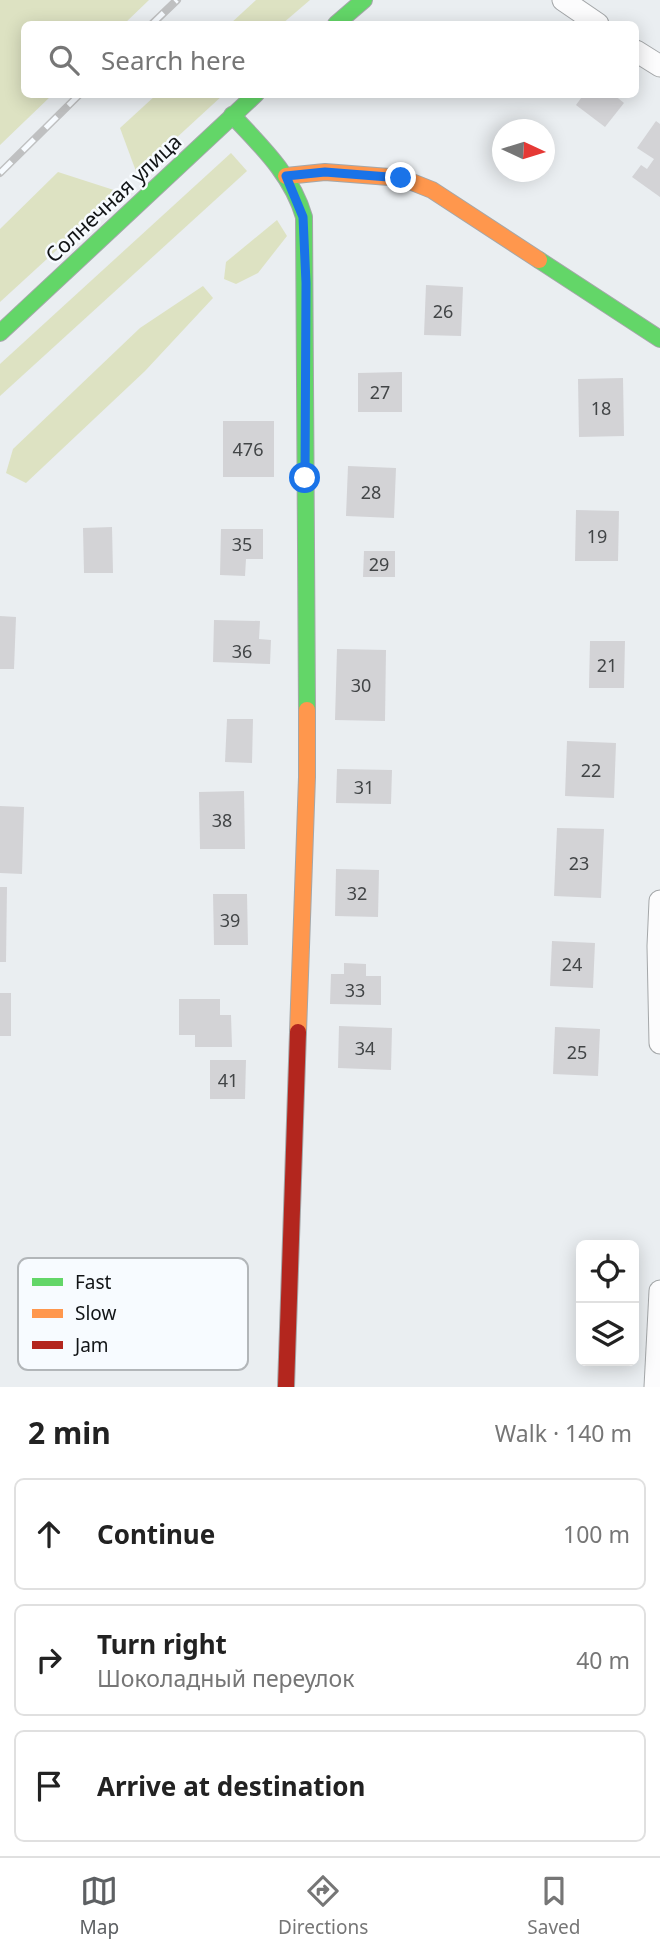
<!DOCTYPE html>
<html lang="en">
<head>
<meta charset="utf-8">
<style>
	body { margin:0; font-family:"Noto Sans",sans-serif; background:#f2f2f2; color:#222 }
	.controls { position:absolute; right:21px; bottom:21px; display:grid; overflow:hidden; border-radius:10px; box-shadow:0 4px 18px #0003 }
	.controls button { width:63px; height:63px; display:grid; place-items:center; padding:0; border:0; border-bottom:2px solid #e0e0e0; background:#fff; color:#222; font:35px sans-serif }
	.compass { position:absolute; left:492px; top:119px; width:63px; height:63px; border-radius:50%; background:#fff; box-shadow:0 4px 18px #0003; rotate:94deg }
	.stop { position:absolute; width:21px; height:21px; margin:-16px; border:5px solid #1a73e8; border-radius:50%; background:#fff }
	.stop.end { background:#1a73e8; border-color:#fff; box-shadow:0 2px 7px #0008 }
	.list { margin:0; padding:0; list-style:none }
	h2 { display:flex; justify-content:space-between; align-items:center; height:91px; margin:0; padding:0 28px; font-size:30px }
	h2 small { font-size:23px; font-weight:400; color:#767676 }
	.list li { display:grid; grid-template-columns:46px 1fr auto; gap:21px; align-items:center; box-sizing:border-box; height:112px; margin:0 14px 14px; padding:0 14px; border:2px solid #e0e0e0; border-radius:10px }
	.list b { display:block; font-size:26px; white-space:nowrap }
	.list p { margin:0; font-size:23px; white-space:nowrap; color:#767676 }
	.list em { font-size:23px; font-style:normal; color:#767676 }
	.icon { flex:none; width:38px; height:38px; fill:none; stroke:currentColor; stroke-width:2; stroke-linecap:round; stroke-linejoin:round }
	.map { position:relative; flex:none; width:660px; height:1387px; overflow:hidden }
	.search { position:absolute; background:#fff; box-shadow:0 4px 18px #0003; left:21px; right:21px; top:21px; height:77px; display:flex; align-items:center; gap:18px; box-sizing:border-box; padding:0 24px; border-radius:10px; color:#767676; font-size:26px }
	.sheet { height:469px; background:#fff }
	nav { display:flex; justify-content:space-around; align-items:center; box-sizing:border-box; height:98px; border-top:2px solid #e0e0e0; background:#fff; font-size:19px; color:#767676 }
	nav a { display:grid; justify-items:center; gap:4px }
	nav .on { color:#5d6063 }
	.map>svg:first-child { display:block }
</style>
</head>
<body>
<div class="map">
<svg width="660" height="1387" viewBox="0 0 660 1387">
	<rect width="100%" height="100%" fill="#eaeef1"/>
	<g fill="#dde2c2">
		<path d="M0,0H149L124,24H24V94L52,95L0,145Z"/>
		<path d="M256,0H310L282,24H230Z"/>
		<path d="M156,95H223L137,174L120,128Z"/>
		<path d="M231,153L247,171L0,396V364Z"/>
		<path d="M58,172L120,192L0,302V229Z"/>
		<path d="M277,220L287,236L258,273L236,284L224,279L226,262Z"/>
		<path d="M203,286L213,298L145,371L26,483L6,473L13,449L140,328Z"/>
	</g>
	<g fill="#d3d3d6">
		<path d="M584,94H613L624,103L605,127L576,105Z"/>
		<path d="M656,121L660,124V197L632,177L641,165L647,169L654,159L637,148Z"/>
		<path d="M426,285L463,287L461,336L424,335Z"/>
		<path d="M402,372V412H358V373Z"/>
		<path d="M623,378L624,436L579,437L578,379Z"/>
		<rect x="223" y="421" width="51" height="56"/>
		<path d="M348,466L396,468L394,518L346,516Z"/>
		<path d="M576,510L619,511L618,561H575Z"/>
		<path d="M112,527L113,573H84L83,528Z"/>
		<path d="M221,529H263V559H246L245,576L220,575Z"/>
		<path d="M364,551H395V577H363Z"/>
		<path d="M0,616L16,617L14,669H0Z"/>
		<path d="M214,620L260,621L259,639L271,640L270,664L213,662Z"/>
		<path d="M590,641H625L624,688H589Z"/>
		<path d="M337,649L386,650L385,721L335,720Z"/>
		<path d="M227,719H253L252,763L225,762Z"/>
		<path d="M567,741L616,743L614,798L565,796Z"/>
		<path d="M337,769L392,770L391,804L336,803Z"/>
		<path d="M244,791L245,849H200L199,792Z"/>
		<path d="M0,806L24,807L22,874L0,873Z"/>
		<path d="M557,828L604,829L601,898L554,896Z"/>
		<path d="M336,869L379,870L378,917L335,916Z"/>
		<path d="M0,887H7L6,962H0Z"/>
		<path d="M213,894H247L248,945H214Z"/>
		<path d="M552,941L595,943L593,988L550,986Z"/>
		<path d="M344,963L366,964V976H381V1005L330,1004L331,974H344Z"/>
		<rect x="0" y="993" width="11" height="43"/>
		<path d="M179,999H220V1015H231L232,1047H195V1035H179Z"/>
		<path d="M339,1026L392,1028L391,1070L338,1068Z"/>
		<path d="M555,1027L600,1029L598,1076L553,1074Z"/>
		<path d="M210,1060H246L245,1099H210Z"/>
	</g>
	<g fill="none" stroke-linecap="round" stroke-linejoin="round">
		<defs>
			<g id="street">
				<path d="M563,0L598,24"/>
				<path d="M636,51L660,66"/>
				<path d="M660,901L658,946L660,1043"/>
				<path d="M655,1387L660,1291"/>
			</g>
			<g id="fast">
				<path d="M336,24L364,0"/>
				<path d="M232,115C261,146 292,175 304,217L307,710"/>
				<path d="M539,260L660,339"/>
				<path d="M0,333L256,94"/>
			</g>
			<g id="slow">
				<path d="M286,176L325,172L402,178L432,190L539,260"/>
				<path d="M298,1032L307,777V710"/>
			</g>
			<path id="jam" d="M286,1387L298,1032"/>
		</defs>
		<use href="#street" stroke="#a4a7a9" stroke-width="23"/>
		<use href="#fast" stroke="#a4a7a9" stroke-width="18"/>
		<use href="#slow" stroke="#a4a7a9" stroke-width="18"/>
		<use href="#jam" stroke="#a4a7a9" stroke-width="18"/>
		<use href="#street" stroke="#fcfcfd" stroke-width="21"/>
		<use href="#fast" stroke="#63d668" stroke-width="16"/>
		<use href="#slow" stroke="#ff974d" stroke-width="16"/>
		<use href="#jam" stroke="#b3261e" stroke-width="16"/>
		<defs>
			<g id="rail">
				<path d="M152,24L177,0"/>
				<path d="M0,173L80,94"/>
			</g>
		</defs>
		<use href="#rail" stroke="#bfc0c1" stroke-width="8"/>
		<use href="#rail" stroke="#f7fbff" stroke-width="5" stroke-dasharray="16" stroke-linecap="butt"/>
	</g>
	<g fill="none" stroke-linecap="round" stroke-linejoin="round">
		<path stroke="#1a73e8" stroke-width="9" d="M305,478L306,283L303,217L286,176L325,172L401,178"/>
	</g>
	<g text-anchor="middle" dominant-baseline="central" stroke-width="5" stroke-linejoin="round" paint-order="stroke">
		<g font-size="18" fill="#424547">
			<text x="443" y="311">26</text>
			<text x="380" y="392">27</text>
			<text x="601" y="408">18</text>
			<text x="248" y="449">476</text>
			<text x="371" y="492">28</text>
			<text x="597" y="536">19</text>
			<text x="242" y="544">35</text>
			<text x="379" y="564">29</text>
			<text x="242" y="651">36</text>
			<text x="607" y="665">21</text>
			<text x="361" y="685">30</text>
			<text x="591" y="770">22</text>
			<text x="364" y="787">31</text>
			<text x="222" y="820">38</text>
			<text x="579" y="863">23</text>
			<text x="357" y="893">32</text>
			<text x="230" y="920">39</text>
			<text x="572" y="964">24</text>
			<text x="355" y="990">33</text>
			<text x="365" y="1048">34</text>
			<text x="577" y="1052">25</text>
			<text x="228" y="1080">41</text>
		</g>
		<g font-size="21" fill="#111416" stroke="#f7fbff">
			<text transform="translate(113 198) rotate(-43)">Солнечная улица</text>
		</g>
	</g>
	<rect x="18" y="1258" width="230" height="112" rx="10" fill="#f7fbff" stroke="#b2b6b9" stroke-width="2"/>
	<rect x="32" y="1278" width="31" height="8" fill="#63d668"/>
	<rect x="32" y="1309" width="31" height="9" fill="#ff974d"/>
	<rect x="32" y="1341" width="31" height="8" fill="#b3261e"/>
	<g font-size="19" fill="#111416">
		<text x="75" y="1289">Fast</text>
		<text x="75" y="1320">Slow</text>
		<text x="75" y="1352">Jam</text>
	</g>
</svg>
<div class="controls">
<button><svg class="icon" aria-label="locate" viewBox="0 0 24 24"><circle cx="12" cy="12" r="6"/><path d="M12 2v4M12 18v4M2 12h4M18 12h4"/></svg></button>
<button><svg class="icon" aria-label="layers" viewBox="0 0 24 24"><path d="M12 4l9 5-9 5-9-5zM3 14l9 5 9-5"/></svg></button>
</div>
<svg class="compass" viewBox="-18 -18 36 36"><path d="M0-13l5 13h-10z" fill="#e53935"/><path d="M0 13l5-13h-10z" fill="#767676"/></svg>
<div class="stop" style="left:305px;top:478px"></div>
<div class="stop end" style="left:401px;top:178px"></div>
<div class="search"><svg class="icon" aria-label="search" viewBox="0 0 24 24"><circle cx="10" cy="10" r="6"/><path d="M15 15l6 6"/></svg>Search here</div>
</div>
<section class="sheet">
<h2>2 min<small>Walk · 140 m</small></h2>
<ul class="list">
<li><svg class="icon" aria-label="ahead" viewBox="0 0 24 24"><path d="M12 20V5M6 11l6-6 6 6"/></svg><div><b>Continue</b></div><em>100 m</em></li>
<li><svg class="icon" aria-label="right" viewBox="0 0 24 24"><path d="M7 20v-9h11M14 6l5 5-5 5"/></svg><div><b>Turn right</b><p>Шоколадный переулок</p></div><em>40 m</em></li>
<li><svg class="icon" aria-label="arrive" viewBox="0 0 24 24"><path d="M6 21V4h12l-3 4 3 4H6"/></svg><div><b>Arrive at destination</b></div></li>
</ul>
</section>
<nav>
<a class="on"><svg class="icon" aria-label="map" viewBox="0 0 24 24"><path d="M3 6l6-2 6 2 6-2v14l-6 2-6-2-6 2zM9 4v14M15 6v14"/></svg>Map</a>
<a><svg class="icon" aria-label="directions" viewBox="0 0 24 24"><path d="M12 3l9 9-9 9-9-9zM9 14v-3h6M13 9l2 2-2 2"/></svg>Directions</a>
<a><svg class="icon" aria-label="saved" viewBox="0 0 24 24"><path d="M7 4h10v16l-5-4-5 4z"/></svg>Saved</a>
</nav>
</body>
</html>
